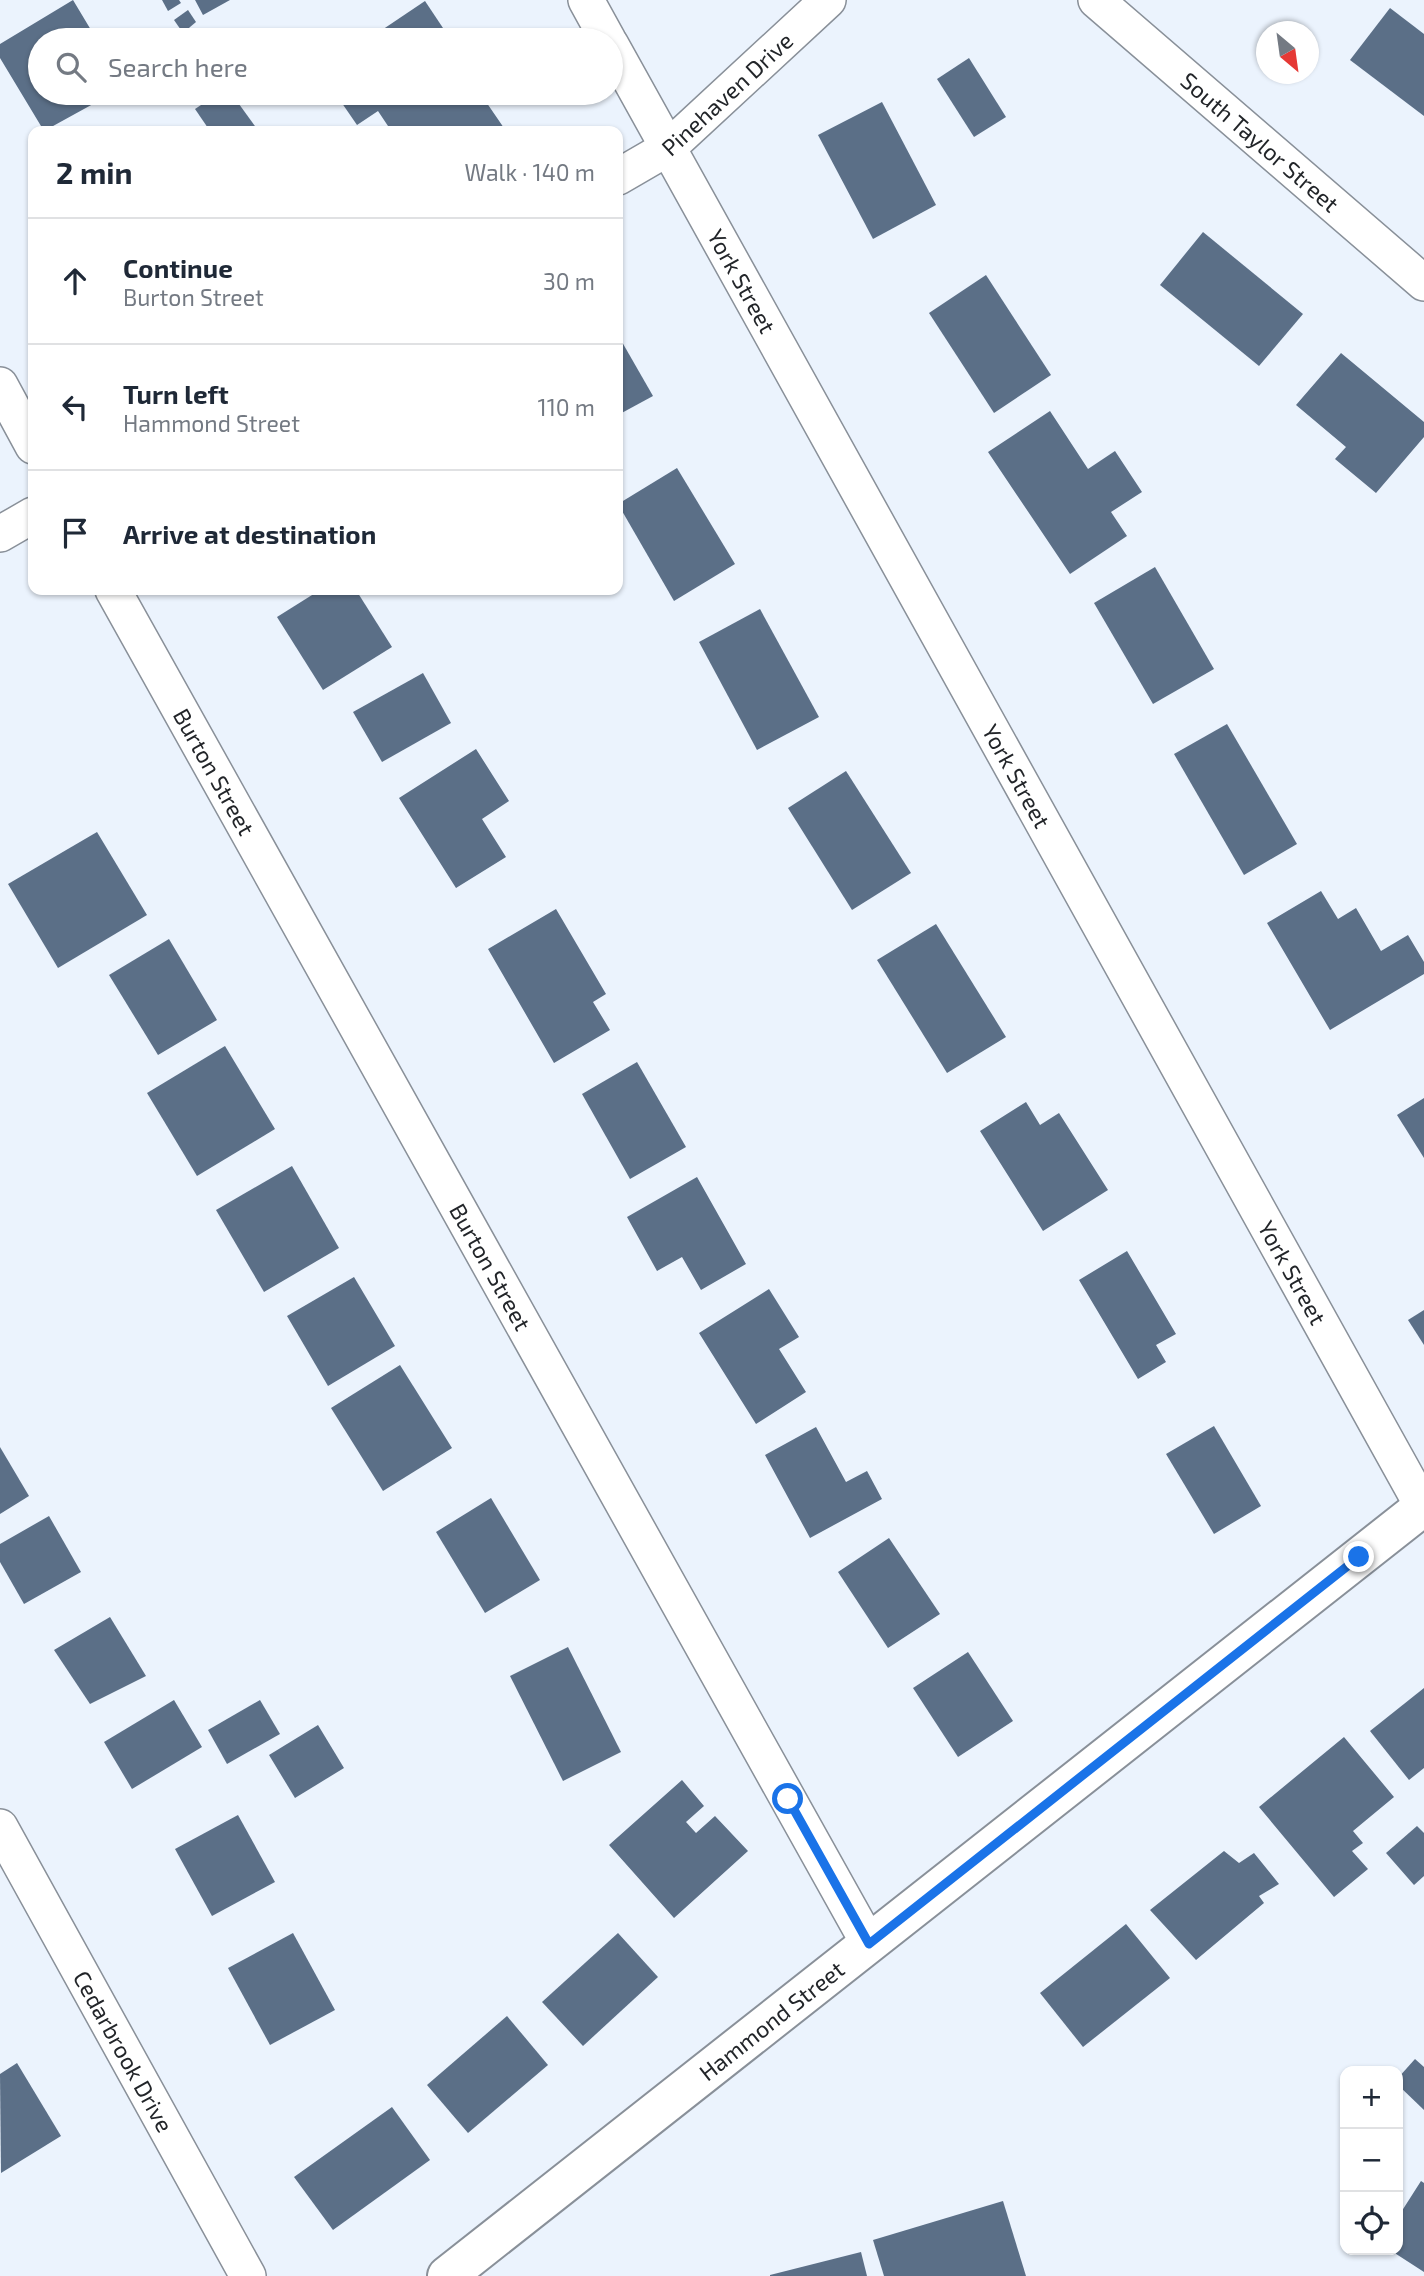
<!DOCTYPE html>
<html lang="en">
<head>
<meta charset="utf-8">
<style>
	body { margin:0; font-family:"Exo 2",sans-serif; background:#f6f6f7; color:#1f2937 }
	.controls { position:absolute; right:21px; bottom:21px; display:grid; overflow:hidden; border-radius:14px; box-shadow:0 2px 5px #0004 }
	.controls button { width:63px; height:63px; display:grid; place-items:center; padding:0; border:0; border-bottom:2px solid #e0e1e3; background:#fff; color:#1f2937; font:35px sans-serif }
	.compass { position:absolute; left:1256px; top:21px; width:63px; height:63px; border-radius:50%; background:#fff; box-shadow:0 2px 5px #0004; rotate:151deg }
	.stop { position:absolute; width:21px; height:21px; margin:-16px; border:5px solid #1a73e8; border-radius:50%; background:#fff }
	.stop.end { background:#1a73e8; border-color:#fff; box-shadow:0 2px 7px #0008 }
	.list { margin:0; padding:0; list-style:none }
	h2 { display:flex; justify-content:space-between; align-items:center; height:91px; margin:0; padding:0 28px; font-size:30px }
	h2 small { font-size:23px; font-weight:400; color:#747a83 }
	.list li { display:grid; grid-template-columns:46px 1fr auto; gap:21px; align-items:center; box-sizing:border-box; height:126px; padding:0 28px; border-top:2px solid #e0e1e3 }
	.list b { display:block; font-size:26px; white-space:nowrap }
	.list p { margin:0; font-size:23px; white-space:nowrap; color:#747a83 }
	.list em { font-size:23px; font-style:normal; color:#747a83 }
	.icon { flex:none; width:38px; height:38px; fill:none; stroke:currentColor; stroke-width:2; stroke-linecap:round; stroke-linejoin:round }
	.map { position:relative; flex:none; width:1424px; height:2276px; overflow:hidden }
	.search { position:absolute; background:#fff; box-shadow:0 2px 5px #0004; left:28px; top:28px; width:595px; height:77px; display:flex; align-items:center; gap:18px; box-sizing:border-box; padding:0 24px; border-radius:38px; color:#747a83; font-size:26px }
	.panel { position:absolute; background:#fff; box-shadow:0 2px 5px #0004; left:28px; top:126px; width:595px; height:469px; border-radius:14px }
	.map>svg:first-child { display:block }
</style>
</head>
<body>
<div class="map">
<svg width="1424" height="2276" viewBox="0 0 1424 2276">
	<rect width="100%" height="100%" fill="#ebf3fd"/>
	<g fill="#5b6f87">
		<path d="M73,0L97,40H40V93H113L44,131L0,58V44Z"/>
		<path d="M162,0H179L181,3L168,11Z"/>
		<path d="M195,0H230L203,15Z"/>
		<path d="M425,1L451,40H367Z"/>
		<path d="M1390,8L1424,34V116L1350,60Z"/>
		<path d="M188,10L196,22L183,33L174,20Z"/>
		<path d="M969,58L1006,117L974,137L937,79Z"/>
		<path d="M219,93H231L257,129L210,131L195,109Z"/>
		<path d="M335,93H447L451,99L460,93H480L506,131H386L390,129L378,111L357,125Z"/>
		<path d="M882,102L936,205L873,239L818,135Z"/>
		<path d="M1203,232L1303,314L1259,366L1160,285Z"/>
		<path d="M986,275L1051,375L994,413L929,313Z"/>
		<path d="M618,335L653,396L618,415Z"/>
		<path d="M1341,353L1424,422V437L1376,493L1335,459L1346,447L1296,405Z"/>
		<path d="M1050,411L1088,469L1115,451L1142,492L1111,512L1127,536L1070,574L988,452Z"/>
		<path d="M677,468L735,564L674,601L618,504Z"/>
		<path d="M1155,567L1214,669L1153,704L1094,603Z"/>
		<path d="M320,590H356L392,647L323,690L277,617Z"/>
		<path d="M760,609L819,717L757,750L699,642Z"/>
		<path d="M423,673L451,723L382,762L353,712Z"/>
		<path d="M1227,724L1297,844L1244,875L1174,754Z"/>
		<path d="M476,749L509,801L482,819L506,857L456,888L399,798Z"/>
		<path d="M846,771L911,873L852,910L788,808Z"/>
		<path d="M97,832L147,915L58,968L8,884Z"/>
		<path d="M1321,891L1338,919L1356,908L1381,951L1408,935L1424,962V974L1330,1030L1267,923Z"/>
		<path d="M556,909L606,994L593,1002L610,1030L554,1063L488,949Z"/>
		<path d="M936,924L1006,1037L947,1073L877,960Z"/>
		<path d="M169,939L217,1020L158,1055L109,975Z"/>
		<path d="M225,1046L275,1129L197,1176L147,1093Z"/>
		<path d="M637,1062L686,1147L630,1179L582,1094Z"/>
		<path d="M1424,1098V1158L1397,1115Z"/>
		<path d="M1026,1102L1040,1125L1059,1113L1108,1190L1043,1231L980,1131Z"/>
		<path d="M292,1166L339,1248L264,1292L216,1210Z"/>
		<path d="M697,1177L746,1264L701,1290L682,1257L657,1271L627,1217Z"/>
		<path d="M1127,1251L1176,1334L1156,1345L1166,1362L1138,1379L1079,1280Z"/>
		<path d="M354,1277L395,1346L328,1386L287,1316Z"/>
		<path d="M769,1289L799,1337L779,1349L806,1392L756,1424L699,1333Z"/>
		<path d="M1424,1310V1345L1408,1320Z"/>
		<path d="M400,1365L452,1448L383,1491L331,1408Z"/>
		<path d="M1214,1426L1261,1506L1214,1534L1166,1454Z"/>
		<path d="M816,1427L846,1482L867,1471L882,1499L810,1538L765,1455Z"/>
		<path d="M0,1447L29,1496L0,1514Z"/>
		<path d="M491,1498L540,1580L485,1613L436,1532Z"/>
		<path d="M49,1516L81,1572L24,1604L0,1562V1544Z"/>
		<path d="M889,1538L940,1614L888,1648L838,1572Z"/>
		<path d="M110,1617L146,1676L90,1704L54,1650Z"/>
		<path d="M568,1647L621,1752L563,1781L510,1676Z"/>
		<path d="M968,1652L1013,1721L958,1757L913,1688Z"/>
		<path d="M1424,1688V1768L1409,1780L1370,1731Z"/>
		<path d="M174,1700L202,1747L132,1789L104,1742Z"/>
		<path d="M260,1700L280,1734L227,1764L208,1730Z"/>
		<path d="M318,1725L344,1768L295,1798L269,1755Z"/>
		<path d="M1344,1737L1394,1797L1353,1831L1363,1843L1352,1851L1368,1869L1334,1897L1259,1807Z"/>
		<path d="M682,1780L704,1806L686,1822L696,1833L715,1816L748,1851L674,1918L609,1845Z"/>
		<path d="M238,1815L275,1882L212,1916L175,1849Z"/>
		<path d="M1417,1826L1424,1833V1876L1414,1885L1386,1853Z"/>
		<path d="M1224,1851L1239,1863L1254,1853L1279,1884L1259,1896L1264,1903L1196,1960L1150,1910Z"/>
		<path d="M1126,1924L1170,1978L1083,2047L1040,1993Z"/>
		<path d="M293,1933L335,2010L270,2045L228,1968Z"/>
		<path d="M618,1933L658,1977L583,2046L542,2002Z"/>
		<path d="M507,2016L548,2065L468,2133L427,2085Z"/>
		<path d="M1415,2059L1424,2067V2110L1398,2085V2078Z"/>
		<path d="M17,2063L61,2136L1,2173L0,2074Z"/>
		<path d="M392,2107L430,2160L333,2230L294,2177Z"/>
		<path d="M1421,2181L1424,2183V2272L1390,2250H1398V2217Z"/>
		<path d="M1003,2201L1026,2276H884L873,2240Z"/>
		<path d="M861,2252L867,2276H770V2275Z"/>
	</g>
	<g fill="none" stroke-linecap="round" stroke-linejoin="round">
		<defs>
			<g id="minor">
				<path d="M586,0L608,40"/>
				<path id="s1" d="M1096,0L1424,283"/>
				<path id="s2" d="M611,45L1423,1507"/>
				<path id="s3" d="M618,177L668,148L828,0"/>
				<path d="M0,385L33,446"/>
				<path d="M0,534L33,515"/>
				<path id="s4" d="M113,590L869,1944"/>
				<path id="s5" d="M0,1827L248,2276"/>
			</g>
			<g id="tertiary">
				<path id="s6" d="M447,2276L1424,1506"/>
			</g>
		</defs>
		<use href="#minor" stroke="#899099" stroke-width="38"/>
		<use href="#tertiary" stroke="#899099" stroke-width="42"/>
		<use href="#minor" stroke="#fff" stroke-width="35"/>
		<use href="#tertiary" stroke="#fff" stroke-width="38"/>
	</g>
	<g fill="none" stroke-linecap="round" stroke-linejoin="round">
		<path stroke="#1a73e8" stroke-width="9" d="M788,1799L869,1944L1359,1557"/>
	</g>
	<g text-anchor="middle" dominant-baseline="central" stroke-width="7" stroke-linejoin="round" paint-order="stroke">
		<g font-size="23" fill="#222529" stroke="#ebf3fd">
			<text stroke="none"><textPath href="#s3" startOffset="138">Pinehaven Drive</textPath></text>
			<text stroke="none"><textPath href="#s1" startOffset="217">South Taylor Street</textPath></text>
			<text stroke="none"><textPath href="#s2" startOffset="270">York Street</textPath></text>
			<text stroke="none"><textPath href="#s4" startOffset="208">Burton Street</textPath></text>
			<text stroke="none"><textPath href="#s2" startOffset="836">York Street</textPath></text>
			<text stroke="none"><textPath href="#s4" startOffset="775">Burton Street</textPath></text>
			<text stroke="none"><textPath href="#s2" startOffset="1404">York Street</textPath></text>
			<text stroke="none"><textPath href="#s6" startOffset="413">Hammond Street</textPath></text>
			<text stroke="none"><textPath href="#s5" startOffset="256">Cedarbrook Drive</textPath></text>
		</g>
	</g>
</svg>
<div class="controls">
<button>+</button>
<button>−</button>
<button><svg class="icon" aria-label="locate" viewBox="0 0 24 24"><circle cx="12" cy="12" r="6"/><path d="M12 2v4M12 18v4M2 12h4M18 12h4"/></svg></button>
</div>
<svg class="compass" viewBox="-18 -18 36 36"><path d="M0-13l5 13h-10z" fill="#e53935"/><path d="M0 13l5-13h-10z" fill="#747a83"/></svg>
<div class="stop" style="left:788px;top:1799px"></div>
<div class="stop end" style="left:1359px;top:1557px"></div>
<div class="search"><svg class="icon" aria-label="search" viewBox="0 0 24 24"><circle cx="10" cy="10" r="6"/><path d="M15 15l6 6"/></svg>Search here</div>
<section class="panel">
<h2>2 min<small>Walk · 140 m</small></h2>
<ul class="list">
<li><svg class="icon" aria-label="ahead" viewBox="0 0 24 24"><path d="M12 20V5M6 11l6-6 6 6"/></svg><div><b>Continue</b><p>Burton Street</p></div><em>30 m</em></li>
<li><svg class="icon" aria-label="left" viewBox="0 0 24 24"><path d="M17 20v-9H6M10 6l-5 5 5 5"/></svg><div><b>Turn left</b><p>Hammond Street</p></div><em>110 m</em></li>
<li><svg class="icon" aria-label="arrive" viewBox="0 0 24 24"><path d="M6 21V4h12l-3 4 3 4H6"/></svg><div><b>Arrive at destination</b></div></li>
</ul>
</section>
</div>
</body>
</html>
